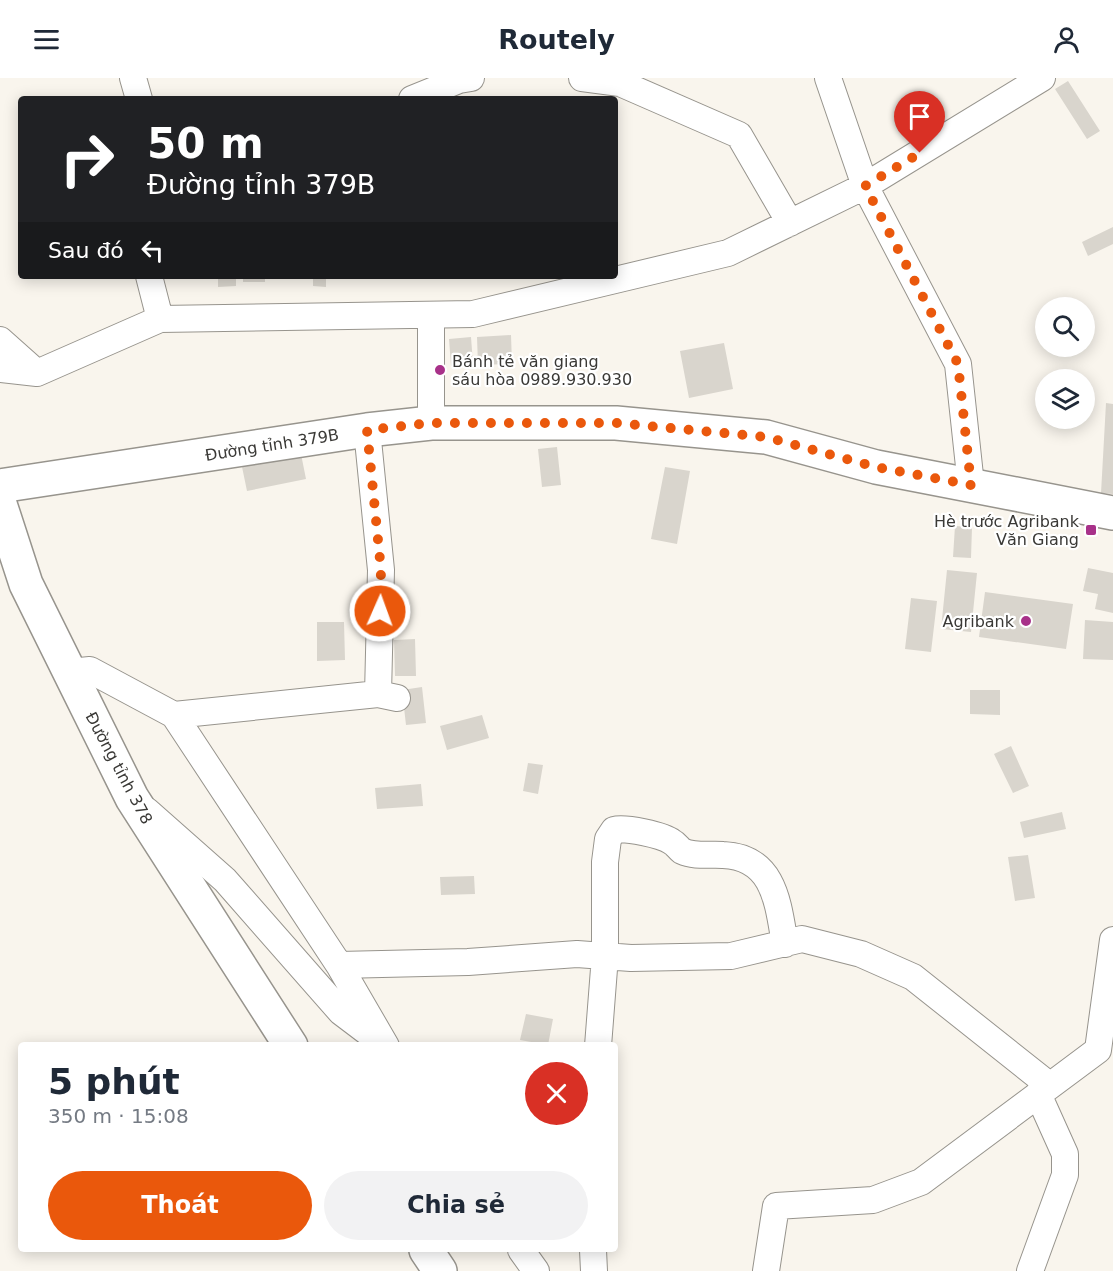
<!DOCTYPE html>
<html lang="vi">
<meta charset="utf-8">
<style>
body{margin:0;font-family:"DejaVu Sans",sans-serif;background:#f2f2f3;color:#1f2937;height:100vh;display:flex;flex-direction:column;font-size:22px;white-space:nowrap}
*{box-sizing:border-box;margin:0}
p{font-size:20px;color:#747a83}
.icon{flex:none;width:33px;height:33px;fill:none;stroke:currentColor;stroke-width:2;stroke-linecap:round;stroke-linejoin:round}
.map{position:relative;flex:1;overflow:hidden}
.drawer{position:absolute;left:18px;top:964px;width:600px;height:210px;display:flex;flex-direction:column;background:#fff;border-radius:6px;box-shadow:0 3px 15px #0003}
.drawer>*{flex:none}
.guide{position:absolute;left:18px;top:18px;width:600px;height:183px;border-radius:6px;box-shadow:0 3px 15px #0003;background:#202124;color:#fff;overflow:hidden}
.fabs{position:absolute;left:1035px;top:219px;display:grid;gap:12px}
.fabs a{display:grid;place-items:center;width:60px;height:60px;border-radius:50%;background:#fff;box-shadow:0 3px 15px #0003;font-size:30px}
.pin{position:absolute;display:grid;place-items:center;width:51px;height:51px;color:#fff;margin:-62px -26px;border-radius:50% 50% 50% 0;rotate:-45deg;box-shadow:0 0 6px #0007}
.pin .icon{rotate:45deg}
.me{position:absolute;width:66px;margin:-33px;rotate:2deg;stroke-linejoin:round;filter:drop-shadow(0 0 4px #0008)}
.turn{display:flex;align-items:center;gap:21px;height:126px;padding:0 30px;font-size:27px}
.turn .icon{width:78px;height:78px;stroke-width:2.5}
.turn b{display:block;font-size:42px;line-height:51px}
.then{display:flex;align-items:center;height:57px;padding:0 30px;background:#0003;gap:12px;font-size:22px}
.round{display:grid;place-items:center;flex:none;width:63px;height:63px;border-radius:32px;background:#f2f2f3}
.head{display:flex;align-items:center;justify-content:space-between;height:102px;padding:0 30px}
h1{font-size:36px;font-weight:800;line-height:45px}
.cta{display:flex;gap:12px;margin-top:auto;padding:12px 30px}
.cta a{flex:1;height:69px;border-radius:36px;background:#ea580c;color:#fff;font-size:24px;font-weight:800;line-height:69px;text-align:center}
.cta a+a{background:#f2f2f3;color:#1f2937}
header{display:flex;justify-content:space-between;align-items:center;height:78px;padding:0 30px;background:#fff;font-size:27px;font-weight:800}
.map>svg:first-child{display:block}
</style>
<header><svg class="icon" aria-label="menu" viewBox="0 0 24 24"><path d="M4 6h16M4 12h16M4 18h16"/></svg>Routely<svg class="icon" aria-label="person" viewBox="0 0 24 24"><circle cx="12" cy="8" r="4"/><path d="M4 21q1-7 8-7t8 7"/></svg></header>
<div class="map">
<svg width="1113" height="1193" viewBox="0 0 1113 1193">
<rect width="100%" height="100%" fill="#f9f5ed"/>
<path fill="#d9d5cd" d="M1068,3L1100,53L1087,61L1055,11Z
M1113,149V166L1088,178L1082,164Z
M218,198H236V208L218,209Z
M243,198H265V204H243Z
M313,198H326V209L313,208Z
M511,257L512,286L478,287L477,259Z
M471,259L473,286L451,288L449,261Z
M724,265L733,311L689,320L680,273Z
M1106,325L1113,326V416L1101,415Z
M557,369L561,407L542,409L538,371Z
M300,371L306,401L247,413L241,384Z
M665,389L690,393L677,466L651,461Z
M955,448L972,449L971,480L953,479Z
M1088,490L1113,495V535L1095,531L1098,516L1083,513Z
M947,492L977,495L971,554L941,551Z
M985,514L1073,526L1066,571L979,559Z
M911,520L937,523L931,574L905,571Z
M1085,542L1113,544V582L1083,581Z
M317,544H344L345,582L317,583Z
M415,561L416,598H395L394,562Z
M422,609L426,645L406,647L402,612Z
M970,612H1000V637L970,636Z
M482,637L489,660L447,672L440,648Z
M1011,668L1029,708L1013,715L994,676Z
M528,685L543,687L538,716L523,713Z
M421,706L423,728L377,731L375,710Z
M1062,734L1066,751L1024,760L1020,744Z
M1028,777L1035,820L1015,823L1008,779Z
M474,798L475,816L441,817L440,799Z
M526,936L553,941L548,967L520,962Z"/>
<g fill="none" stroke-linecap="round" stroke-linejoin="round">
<defs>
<path id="minor" d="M133,0L139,21
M582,0L620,5L739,57L790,145
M828,0L865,108L958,286L971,407
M412,21L459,2L471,0
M149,198L160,241
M0,262L37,295
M0,291L37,295L160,241L473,236L728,175L865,108L1042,0
M431,345V237
M367,352L381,492L378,616
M70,594L90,592L174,637L339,887L386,968
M174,637L378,616L397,620
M147,733L225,802L341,934L378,962
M339,887L468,884L577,876L631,880L731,878L802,861L861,876L913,899L1049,1007
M598,968L605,878V784L608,761L614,752C625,749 663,757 672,764C676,766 678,770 682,773C695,779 710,776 723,777C775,779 778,826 785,866
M521,1172L536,1193
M593,1172L594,1193
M766,1193L776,1128L873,1122L921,1104L1098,972L1113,862
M1030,1193L1065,1097V1076L1038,1016"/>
<path id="primary" d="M0,408L367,352L431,345H616L766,359L876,389L1113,435
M0,426L26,506L132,720L291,968
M426,1172L440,1193"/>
</defs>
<use href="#minor" stroke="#97948d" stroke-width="28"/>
<use href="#primary" stroke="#97948d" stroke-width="36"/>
<use href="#minor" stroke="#fff" stroke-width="26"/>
<use href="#primary" stroke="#fff" stroke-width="33"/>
</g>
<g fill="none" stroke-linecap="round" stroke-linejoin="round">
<path stroke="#ea580c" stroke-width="10" stroke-dasharray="0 18" d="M380,533L381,492L367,352L431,345H616L766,359L876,389L971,407L958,286L865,108L920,75"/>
</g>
<g fill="#a83189" stroke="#fff" stroke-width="2">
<circle cx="440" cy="292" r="6"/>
<rect x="1085" y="446" width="12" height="12" rx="3"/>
<circle cx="1026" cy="543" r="6"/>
</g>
<g text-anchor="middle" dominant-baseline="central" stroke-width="4.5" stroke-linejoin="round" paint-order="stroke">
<g font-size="16" fill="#3a3936" stroke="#fff" text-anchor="end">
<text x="452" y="283" text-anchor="start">Bánh tẻ văn giang<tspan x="452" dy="18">sáu hòa 0989.930.930</tspan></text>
<text x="1079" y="443">Hè trước Agribank<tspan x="1079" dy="18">Văn Giang</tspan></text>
<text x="1014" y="543">Agribank</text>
</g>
<g font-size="16" fill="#3a3936" stroke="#fff">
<text transform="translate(272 367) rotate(-9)">Đường tỉnh 379B</text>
<text transform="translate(119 690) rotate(62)">Đường tỉnh 378</text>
</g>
</g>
</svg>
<div class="fabs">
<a><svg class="icon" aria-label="search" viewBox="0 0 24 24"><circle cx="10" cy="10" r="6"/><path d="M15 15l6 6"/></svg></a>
<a><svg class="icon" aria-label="layers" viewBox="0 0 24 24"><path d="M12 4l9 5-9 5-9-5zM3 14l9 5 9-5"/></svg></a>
</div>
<div class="pin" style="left:920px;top:75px;background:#d93025"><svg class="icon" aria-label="arrive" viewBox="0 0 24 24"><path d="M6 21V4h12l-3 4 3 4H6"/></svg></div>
<svg class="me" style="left:380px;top:533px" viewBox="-20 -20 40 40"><circle r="17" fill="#ea580c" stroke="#fff" stroke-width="3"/><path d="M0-11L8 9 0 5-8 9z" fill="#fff"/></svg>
<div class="guide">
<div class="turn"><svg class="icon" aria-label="right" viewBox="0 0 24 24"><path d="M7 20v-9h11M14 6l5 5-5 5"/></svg><div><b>50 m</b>Đường tỉnh 379B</div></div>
<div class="then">Sau đó<svg class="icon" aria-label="left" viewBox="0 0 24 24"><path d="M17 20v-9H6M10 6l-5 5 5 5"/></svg></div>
</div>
<section class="drawer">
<div class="head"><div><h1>5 phút</h1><p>350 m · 15:08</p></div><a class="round" style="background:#d93025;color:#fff"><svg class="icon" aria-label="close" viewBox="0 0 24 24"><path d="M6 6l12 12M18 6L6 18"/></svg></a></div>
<div class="cta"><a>Thoát</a><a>Chia sẻ</a></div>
</section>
</div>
